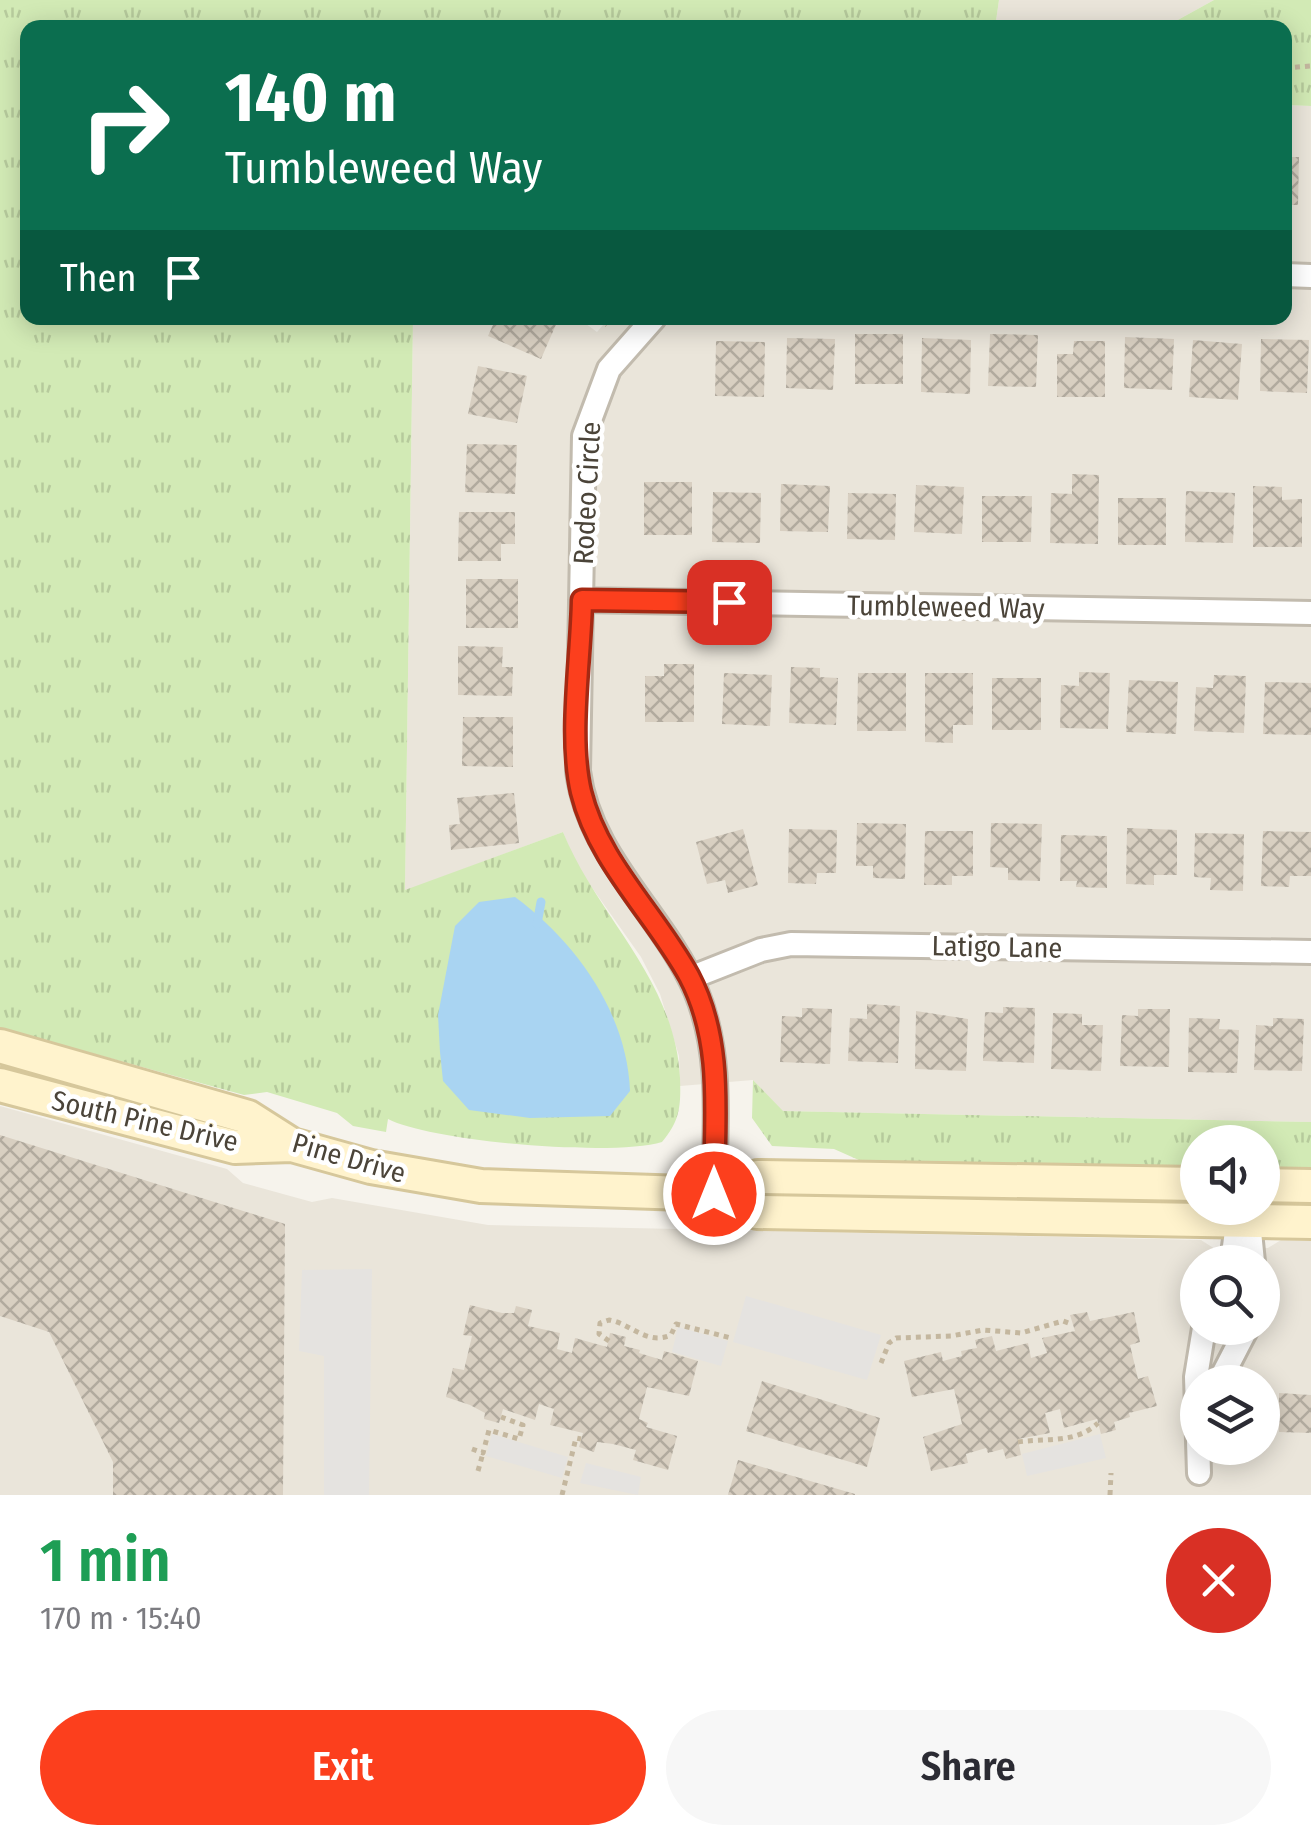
<!DOCTYPE html>
<meta charset="utf-8">
<style>
body{margin:0;font-family:"Fira Sans Condensed",sans-serif;background:#f7f7f7;color:#2b2b33;height:100vh;display:flex;flex-direction:column;font-size:38px;white-space:nowrap}
*{box-sizing:border-box;margin:0}
p{font-size:32px;color:#7c7c81}
.icon{flex:none;width:55px;height:55px;fill:none;stroke:currentColor;stroke-width:2;stroke-linecap:round;stroke-linejoin:round}
.map{position:relative;height:1495px;overflow:hidden}
.details{display:flex;flex-direction:column;background:#fff;flex:1}
.details>*{flex:none}
.top-card{position:absolute;left:20px;top:20px;width:1272px;height:305px;border-radius:20px;box-shadow:0 5px 25px #0003;background:#0b6e4f;color:#fff;overflow:hidden}
.fabs{position:absolute;left:1180px;top:1125px;display:grid;gap:20px}
.fabs a{display:grid;place-items:center;width:100px;height:100px;border-radius:50%;background:#fff;box-shadow:0 5px 25px #0003;font-size:50px}
.pin{position:absolute;display:grid;place-items:center;width:85px;height:85px;color:#fff;margin:-42px;border-radius:20px;box-shadow:0 5px 15px #0006}
.me{position:absolute;width:110px;margin:-55px;rotate:0deg;stroke-linejoin:round;filter:drop-shadow(0 0 8px #0008)}
.turn{display:flex;align-items:center;gap:35px;height:210px;padding:0 40px;font-size:45px}
.turn .icon{width:130px;height:130px;stroke-width:2.5}
.turn b{display:block;font-size:70px;line-height:85px}
.then{display:flex;align-items:center;height:95px;padding:0 40px;background:#0003;gap:20px;font-size:38px}
.round{display:grid;place-items:center;flex:none;width:105px;height:105px;border-radius:52px;background:#f7f7f7}
.headline{display:flex;align-items:center;justify-content:space-between;height:170px;padding:0 40px}
h1{font-size:60px;font-weight:600;line-height:75px;color:#1e9e55}
.action{display:flex;gap:20px;margin-top:auto;padding:20px 40px}
.action a{flex:1;height:115px;border-radius:60px;background:#fc3f1d;color:#fff;font-size:40px;font-weight:600;line-height:115px;text-align:center}
.action a+a{background:#f7f7f7;color:#2b2b33}
.map>svg:first-child{display:block}
</style>
<div class="map">
<svg width="1311" height="1495" viewBox="0 0 1311 1495">
<defs>
<pattern id="grass-tufts" width="24" height="20" patternUnits="userSpaceOnUse" patternTransform="scale(2.5)"><rect width="24" height="20" fill="#d2eab5"/><path d="M3 7l-1-3M5 7V3M7 7l1-3M15 17l-1-3M17 17v-4M19 17l1-3" fill="none" stroke="#b6ca9c"/></pattern>
<pattern id="building-cross-hatch" width="8" height="8" patternUnits="userSpaceOnUse" patternTransform="scale(2.5)"><rect width="8" height="8" fill="#d8cfc1"/><path d="M0 0l8 8M0 8l8-8" fill="none" stroke="#b1aa9e"/></pattern>
</defs>
<rect width="100%" height="100%" fill="#f6f3ec"/>
<path fill="#eae5da" fill-rule="evenodd" d="M999,0H1214L1165,27L995,28Z
M1285,105L1311,106V1122L782,1111L753,1080L680,1086L679,1056L660,994L641,957L576,865L563,832L405,891L413,318H578L597,332L609,318H1285Z
M0,1106L227,1169L243,1183L312,1202L332,1198L488,1225L1201,1240L1215,1249L1268,1248L1281,1240L1311,1241V1495H0ZM1198,1262H1262V1328H1198ZM1198,1382H1262V1448H1198Z"/>
<path fill="url(#grass-tufts)" d="M0,0H999L995,28H28V318H413L405,890L563,832C598,918 675,979 680,1078C681,1106 680,1121 662,1142C613,1157 433,1142 388,1119L386,1132L353,1126L337,1113L267,1092L244,1095L0,1028Z
M1214,0H1311V106L1285,105V28L1165,27Z
M753,1080L783,1111L1311,1122V1169L1263,1168L1262,1142H1198L1197,1167L861,1161L834,1149L772,1146L752,1118Z
M777,1190L1183,1198L1185,1204L777,1201Z"/>
<path fill="#e5e3e0" d="M372,1269L369,1495H324V1356L299,1351L302,1270Z
M746,1296L881,1335L867,1380L733,1342Z
M678,1327L728,1341L721,1366L672,1352Z
M492,1434L568,1457L562,1478L486,1456Z
M1100,1434L1106,1458L1027,1476L1022,1454Z
M586,1463L641,1477L638,1495L580,1483Z"/>
<path fill="#a9d4f2" d="M515,897C576,942 627,1013 630,1091L610,1116L530,1118L469,1110L443,1081L440,1052L438,1015L455,926L479,902Z"/>
<g fill="none" stroke-linecap="round" stroke-linejoin="round">
<path stroke="#a9d4f2" stroke-width="9" d="M537,924L541,902"/>
</g>
<path fill="url(#building-cross-hatch)" d="M1285,157H1299L1298,205H1285Z
M496,318H552L558,320L541,359L488,336Z
M855,334H903V384H855Z
M990,334L1038,335L1036,387L988,386Z
M1125,337L1174,339L1172,390L1124,388Z
M787,338L835,339L833,390L786,388Z
M922,338L971,340L970,394L921,392Z
M1261,339L1309,340L1307,393L1260,391Z
M1193,340L1242,344L1238,400L1189,397Z
M716,341L765,342L764,397L715,396Z
M1074,341H1105V397H1057V354H1073Z
M478,366L527,376L517,423L468,414Z
M467,444L517,445L515,494L465,492Z
M1072,474L1099,475L1098,544L1050,543L1051,493L1072,494Z
M644,482H692V535H644Z
M781,484L830,486L828,532L780,531Z
M916,485L964,487L962,534L914,532Z
M1253,486L1282,487V500L1302,499V547H1253Z
M1186,491L1235,493L1233,543L1185,542Z
M713,492L761,493L760,543L712,542Z
M848,493L896,494L895,540L847,539Z
M982,496H1032L1031,542H982Z
M1118,498H1166V545H1118Z
M459,512H515V544H501V561H458Z
M466,579H518V628H466Z
M458,646L503,647L502,667H513L512,696L458,695Z
M664,664H694V722H645V676H664Z
M791,667L820,668V677L838,678L836,725L789,723Z
M1079,672L1110,673L1108,729L1060,728L1061,685L1079,686Z
M724,673L772,675L770,726L722,724Z
M858,673H906V731H857Z
M925,673H973V725H953V743L925,742Z
M1214,675L1246,676L1244,733L1194,731L1196,687L1213,688Z
M992,678H1041V730H992Z
M1129,680L1178,682L1176,734L1126,732Z
M1265,682L1311,683V735L1263,734Z
M463,717H513V767L462,766Z
M514,793L519,843L451,850L449,825L460,824L457,798Z
M857,823L906,824L905,879L873,878V866H856Z
M991,823L1042,824L1040,881L1008,880V868L990,867Z
M1127,828L1177,830V875H1154V885L1126,884Z
M743,829L758,885L728,893L725,880L707,884L696,842Z
M789,829L837,830L836,873H817L816,884L788,883Z
M925,831H973V876H952V885H924Z
M1263,831L1311,832V876H1290L1289,887L1261,886Z
M1195,833L1244,834L1243,891L1210,890L1211,878L1194,877Z
M1061,835L1107,836V888L1076,887L1077,881H1060Z
M867,1004L900,1006L898,1063L848,1061L850,1018L867,1019Z
M1003,1007L1035,1008L1034,1063L983,1061L985,1012L1003,1013Z
M802,1008L832,1009L830,1064L780,1062L782,1016L802,1017Z
M1138,1009H1170L1169,1067L1120,1066L1122,1015L1138,1016Z
M916,1011L968,1019L966,1071L915,1069Z
M1053,1013L1082,1014V1025H1103L1101,1071L1051,1069Z
M1189,1018L1220,1019L1219,1029L1239,1030L1237,1073L1188,1072Z
M1273,1018L1304,1019L1302,1071L1254,1070L1256,1025L1273,1026Z
M0,1135L285,1224L283,1495H113V1462L49,1332L0,1316Z
M470,1305L502,1313H514L516,1306L532,1310L528,1326L560,1333L557,1349L572,1353L575,1338L607,1347L610,1333L626,1337L624,1346L640,1350L639,1353L662,1360L664,1351L698,1361L689,1396L647,1387L639,1419L648,1423L646,1427L677,1436L668,1470L633,1460L636,1450L613,1444L597,1442L594,1452L579,1447L583,1433L550,1425L554,1409L539,1404L535,1420L503,1409L499,1423L484,1419L485,1413L470,1405L446,1397L453,1368L464,1370L472,1336L463,1335Z
M1087,1312L1090,1321L1134,1312L1140,1342L1130,1345L1138,1379L1148,1376L1157,1406L1129,1413L1130,1417L1114,1422L1116,1430L1101,1434L1097,1419L1064,1428L1060,1409L1045,1413L1050,1433L1018,1439L1021,1455L1006,1459L1003,1449L988,1453L986,1448L966,1454L968,1463L931,1471L923,1437L962,1424L954,1389L912,1397L904,1361L941,1352L943,1361L962,1356L961,1351L977,1348L975,1340L992,1336L996,1351L1028,1343L1031,1358L1047,1353L1042,1338L1075,1331L1070,1315Z
M762,1381L880,1418L867,1467L746,1431Z
M1279,1393L1311,1395V1433L1279,1432Z
M738,1460L855,1494V1495H728Z"/>
<g fill="none" stroke-linecap="round" stroke-linejoin="round">
<defs>
<path id="minor" d="M1285,275L1311,276
M654,318L609,369L584,436L578,771C589,858 663,914 696,991C723,1056 715,1126 714,1194
M581,600L1311,613
M690,978L761,950L791,944L1311,952
M1248,1211L1253,1262
M1232,1262L1239,1208
M1219,1382L1247,1328
M1199,1473L1196,1377L1204,1328"/>
<path id="secondary" d="M0,1046L248,1117L292,1145L371,1167L481,1186L714,1194L757,1212L1311,1222
M0,1085L235,1147L292,1145
M1262,1185L1311,1186
M714,1194L758,1177L1198,1184"/>
</defs>
<use href="#minor" stroke="#c2bbae" stroke-width="28"/>
<use href="#secondary" stroke="#d6c79b" stroke-width="38"/>
<path stroke="#c4b79f" stroke-width="5" stroke-dasharray="5 5" stroke-linecap="butt" d="M1285,68L1311,66
M599,318L607,325
M609,1341L599,1334L600,1323L609,1320C630,1323 647,1346 671,1335L676,1324L731,1338
M881,1363L889,1343L896,1338L951,1336L983,1330L1021,1333L1063,1321L1071,1324
M1018,1442C1045,1438 1076,1444 1098,1423
M472,1449L483,1453L489,1430L519,1439L523,1425L501,1417
M478,1471L483,1453
M562,1495L576,1438L581,1439
M1110,1495L1111,1473"/>
<use href="#minor" stroke="#fff" stroke-width="22"/>
<use href="#secondary" stroke="#fff3cd" stroke-width="32"/>
</g>
<g fill="none" stroke-linecap="round" stroke-linejoin="round">
<defs>
<path id="route" d="M714,1194C714,1121 725,1044 689,976C655,914 598,862 581,792C568,736 581,658 582,600L729,602"/>
</defs>
<use href="#route" stroke="#a42913" stroke-width="25"/>
<use href="#route" stroke="#fc3f1d" stroke-width="18"/>
</g>
<g text-anchor="middle" dominant-baseline="central" stroke-width="9" stroke-linejoin="round" paint-order="stroke">
<g font-size="28" fill="#4b4439" stroke="#fff">
<text transform="translate(587 493) rotate(-87)">Rodeo Circle</text>
<text transform="translate(946 607) rotate(1)">Tumbleweed Way</text>
<text transform="translate(997 947) rotate(1)">Latigo Lane</text>
<text transform="translate(145 1121) rotate(13)">South Pine Drive</text>
<text transform="translate(349 1158) rotate(16)">Pine Drive</text>
</g>
</g>
</svg>
<div class="fabs">
<a><svg class="icon" aria-label="sound" viewBox="0 0 24 24"><path d="M4 9h4l5-4v14l-5-4H4zM17 9q2 3 0 6"/></svg></a>
<a><svg class="icon" aria-label="search" viewBox="0 0 24 24"><circle cx="10" cy="10" r="6"/><path d="M15 15l6 6"/></svg></a>
<a><svg class="icon" aria-label="layers" viewBox="0 0 24 24"><path d="M12 4l9 5-9 5-9-5zM3 14l9 5 9-5"/></svg></a>
</div>
<div class="pin" style="left:729px;top:602px;background:#d93025"><svg class="icon" aria-label="arrive" viewBox="0 0 24 24"><path d="M6 21V4h12l-3 4 3 4H6"/></svg></div>
<svg class="me" style="left:714px;top:1194px" viewBox="-20 -20 40 40"><circle r="17" fill="#fc3f1d" stroke="#fff" stroke-width="3"/><path d="M0-11L8 9 0 5-8 9z" fill="#fff"/></svg>
<div class="top-card">
<div class="turn"><svg class="icon" aria-label="right" viewBox="0 0 24 24"><path d="M7 20v-9h11M14 6l5 5-5 5"/></svg><div><b>140 m</b>Tumbleweed Way</div></div>
<div class="then">Then<svg class="icon" aria-label="arrive" viewBox="0 0 24 24"><path d="M6 21V4h12l-3 4 3 4H6"/></svg></div>
</div>
</div>
<section class="details">
<div class="headline"><div><h1>1 min</h1><p>170 m · 15:40</p></div><a class="round" style="background:#d93025;color:#fff"><svg class="icon" aria-label="close" viewBox="0 0 24 24"><path d="M6 6l12 12M18 6L6 18"/></svg></a></div>
<div class="action"><a>Exit</a><a>Share</a></div>
</section>
